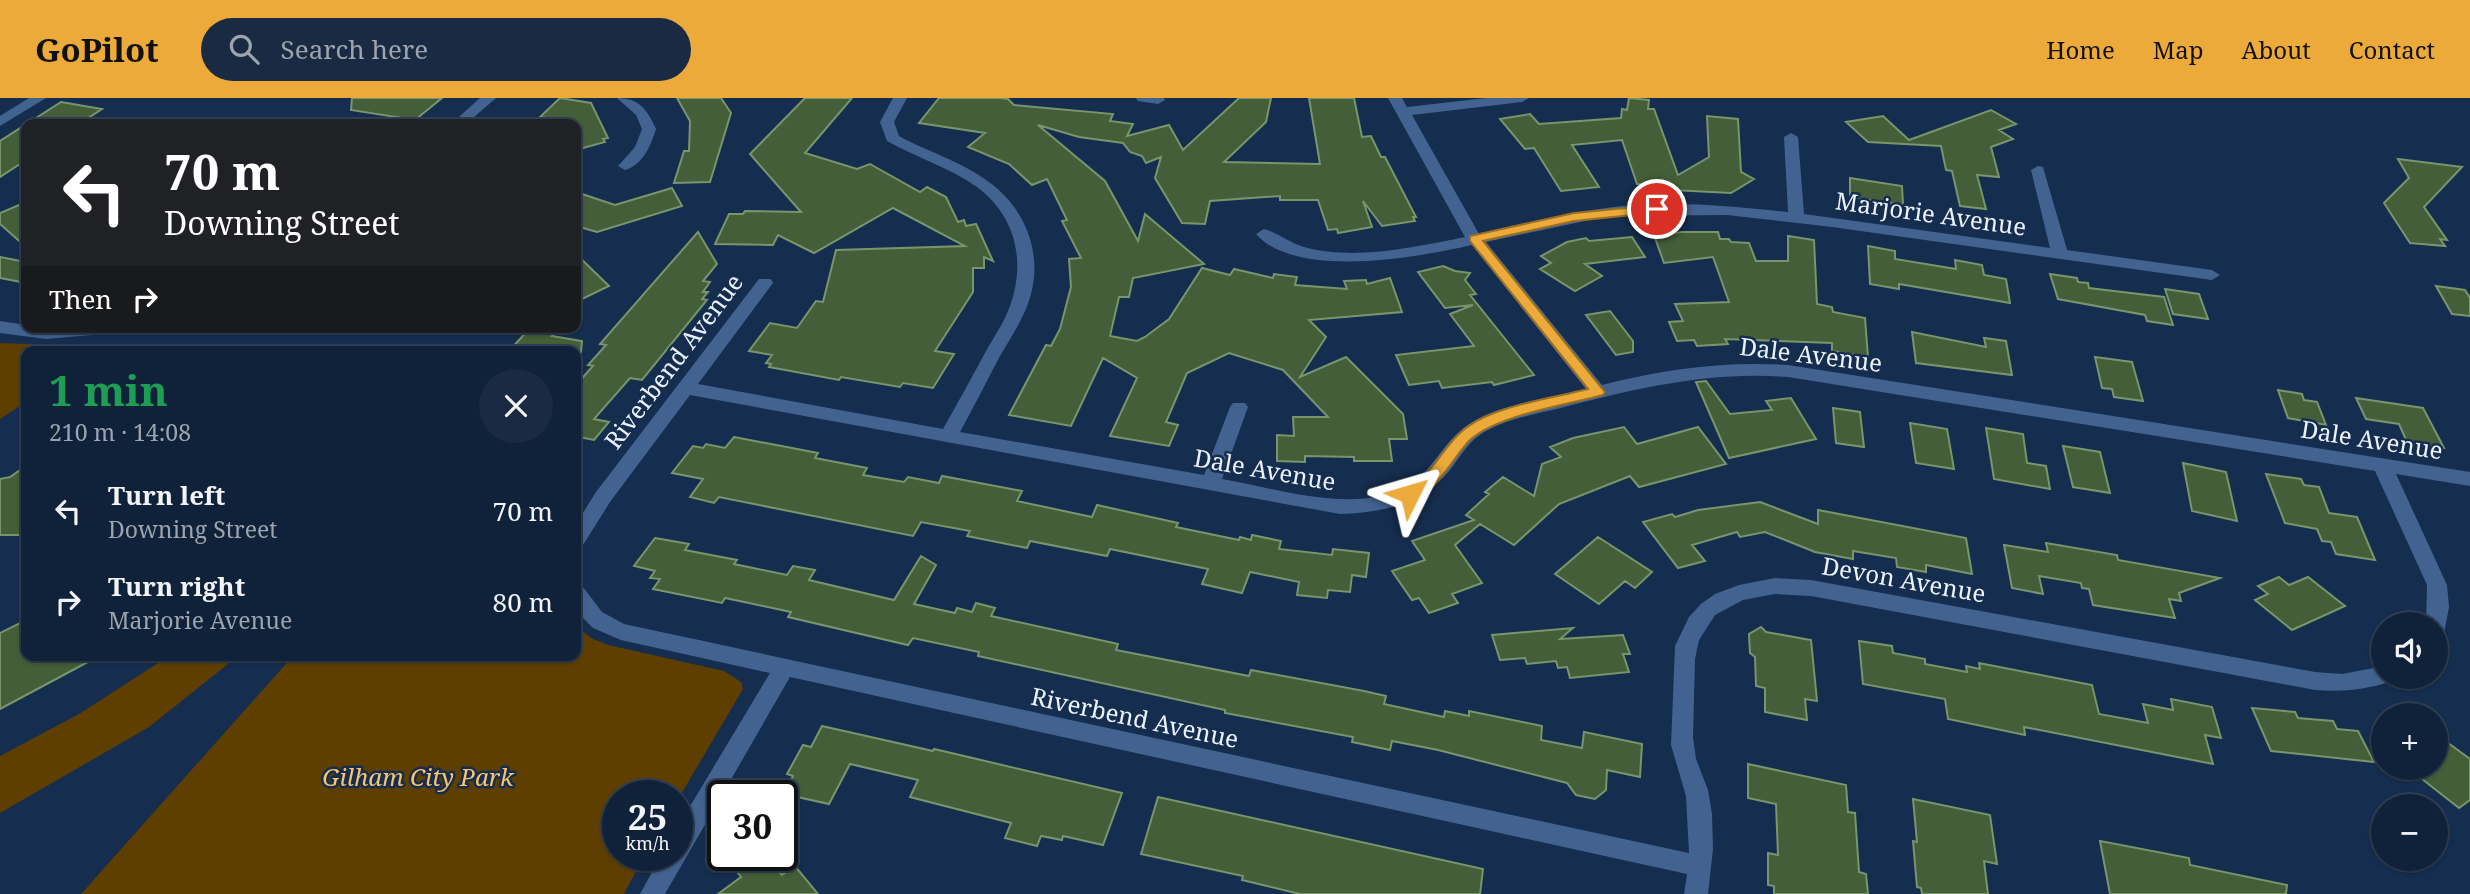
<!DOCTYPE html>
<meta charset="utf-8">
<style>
body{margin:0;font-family:"Noto Serif",serif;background:#192a42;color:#f1f3f6;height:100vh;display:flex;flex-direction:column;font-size:26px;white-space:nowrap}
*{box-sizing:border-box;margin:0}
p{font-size:23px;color:#9ca4af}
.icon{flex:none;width:38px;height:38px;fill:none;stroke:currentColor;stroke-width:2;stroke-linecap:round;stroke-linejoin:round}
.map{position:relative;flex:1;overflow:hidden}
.panel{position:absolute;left:21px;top:248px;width:560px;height:315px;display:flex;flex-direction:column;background:#10223a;border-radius:14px;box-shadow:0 2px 5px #0004,0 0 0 2px #303f54}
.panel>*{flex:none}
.top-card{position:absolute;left:21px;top:21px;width:560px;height:214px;border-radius:14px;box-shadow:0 2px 5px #0004,0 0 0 2px #303f54;background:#202124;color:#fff;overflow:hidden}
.tools{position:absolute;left:2371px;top:514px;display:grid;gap:14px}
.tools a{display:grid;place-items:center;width:77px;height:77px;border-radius:50%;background:#10223a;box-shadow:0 2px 5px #0004,0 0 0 2px #303f54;font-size:35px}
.speed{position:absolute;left:602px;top:682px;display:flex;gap:14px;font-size:35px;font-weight:700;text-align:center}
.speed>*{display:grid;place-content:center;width:91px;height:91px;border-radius:50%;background:#10223a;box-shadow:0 2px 5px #0004,0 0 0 2px #303f54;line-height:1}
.speed small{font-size:18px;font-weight:400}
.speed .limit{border:4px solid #111;border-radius:10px;background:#fff;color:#111}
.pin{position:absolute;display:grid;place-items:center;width:60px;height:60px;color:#fff;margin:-30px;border:4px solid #fff;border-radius:50%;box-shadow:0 2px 7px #0007}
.me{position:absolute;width:77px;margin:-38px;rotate:50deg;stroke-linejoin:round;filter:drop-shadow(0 0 5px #0008)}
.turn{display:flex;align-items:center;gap:24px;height:147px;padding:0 28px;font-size:32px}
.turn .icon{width:91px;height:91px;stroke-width:2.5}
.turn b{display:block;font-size:49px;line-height:60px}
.then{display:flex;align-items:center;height:66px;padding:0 28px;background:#0003;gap:14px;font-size:26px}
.round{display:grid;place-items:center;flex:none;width:74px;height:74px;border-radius:37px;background:#192a42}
.head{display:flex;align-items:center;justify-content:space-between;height:119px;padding:0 28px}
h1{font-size:42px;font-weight:700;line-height:52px;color:#1e9e55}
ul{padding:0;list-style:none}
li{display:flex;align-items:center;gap:21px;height:91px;padding:0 28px}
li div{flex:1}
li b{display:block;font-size:26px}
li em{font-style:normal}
header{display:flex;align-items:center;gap:42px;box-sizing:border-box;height:98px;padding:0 35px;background:#ebaa39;color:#111}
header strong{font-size:33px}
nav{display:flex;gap:38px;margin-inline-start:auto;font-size:24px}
.search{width:490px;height:63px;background:#192a42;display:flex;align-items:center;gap:18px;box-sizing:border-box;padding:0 24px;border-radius:38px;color:#9ca4af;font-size:26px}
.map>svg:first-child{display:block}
</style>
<header>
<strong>GoPilot</strong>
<div class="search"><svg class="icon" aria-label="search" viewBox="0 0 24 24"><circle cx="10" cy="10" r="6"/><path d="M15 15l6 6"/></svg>Search here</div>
<nav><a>Home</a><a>Map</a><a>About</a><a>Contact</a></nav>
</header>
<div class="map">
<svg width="2470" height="796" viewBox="0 0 2470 796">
<rect width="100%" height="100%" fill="#152d4e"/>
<path fill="#5f3f00" d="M0,245L77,248L81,252H87L85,254H26V304L0,321Z
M576,528L591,540L608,547L724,573L741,584L743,591L677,703V698H618V758H644L624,796H81L293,558H576Z
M169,558H238L149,629L0,715V658L79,616Z"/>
<path fill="#435e38" stroke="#78956c" stroke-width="2" d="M352,0H442L415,22L351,12Z
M560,0L591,5L608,40L603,41L605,44L576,52V24L540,19Z
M677,0H721L731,15L710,84L674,85L684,53H689L690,23Z
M805,0H852L805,55L857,71L870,66L920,94L927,89L946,99L958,124L964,122L966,128L976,126L993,163L984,159V170H973V194L935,253L954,256L933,290L903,285L900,289L841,279L839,282L769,269L771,266L766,265L772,257L749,253L770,225L797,230L816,203L823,204L836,152L965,148L893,110L814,155L778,137L773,147L715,146L729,116H743L745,113L801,114L750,56Z
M939,0H999L1008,1L1014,7L1113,16L1110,23L1133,26L1127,38L1169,27L1183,52L1239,0H1271L1266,24L1224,64L1320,66L1309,0H1354L1362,39L1371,38L1381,59H1385L1416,119H1413L1415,123L1382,128L1363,103L1372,129L1338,135L1337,131L1328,132L1318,102H1280V98L1210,103L1205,126L1182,125L1155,80L1161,59L1146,65L1142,58L1130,54L1123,45L1079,39L1038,27L1105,83L1138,143L1145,116L1204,166L1133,180L1129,199H1119L1110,238L1137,243L1145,239L1169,221L1202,170L1230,177L1234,171L1273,180L1274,176L1297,179L1295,187L1347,191L1344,183L1366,182L1367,186L1390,180L1402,214L1309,222L1326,239L1300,279L1346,259L1403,316L1407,341H1389L1392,363H1354V359L1305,358V364L1277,363V337L1294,338L1293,319H1328L1283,272L1229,255L1187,275L1166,324L1178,327L1169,348L1110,338L1137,280L1103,260L1071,328L1009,317L1046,247L1051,248L1060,231L1071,189L1069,161L1081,160L1062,123L1067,122L1047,81L1032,87L1009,66L968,49L985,35L919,25Z
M1629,0L1649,2L1648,11H1654L1678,77L1709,59L1707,18L1738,21L1741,74L1754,81L1731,95L1652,91L1659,87L1637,86L1622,42L1572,47L1599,89L1561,93L1534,50L1525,51L1500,21L1530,16L1539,26L1621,20L1622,11L1627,12Z
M61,4L102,11L79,26H26V62L0,79V43Z
M1991,12L2016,26L1999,32L2013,41L1991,49L1999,79L1977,77L1986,111L1960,108L1952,73L1946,72L1941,48L1868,44L1846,24L1883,18L1909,42Z
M2398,61L2462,69L2424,109L2447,142L2440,141L2445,148L2410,145L2384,105L2409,80Z
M1850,80L1902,88L1903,107L1850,99Z
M672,90L682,108L597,134L576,128V94L615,107Z
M26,104V149L0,126V115Z
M698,134L717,166L703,183L710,184L703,194H708L702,201L707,202L642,282L630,280L594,321L609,324L594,342L579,339L576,343V287L593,268L588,267L606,247L600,246Z
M1682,134H1718L1720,141H1729L1731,144L1749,145L1756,163H1788V138L1814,142L1817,206L1832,209L1833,214L1865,220L1868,259L1832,253V245L1725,241L1728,246L1697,248L1694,242L1677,243L1669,224L1683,223L1675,206L1729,204L1713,159L1664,165L1654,137Z
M1632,139L1645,159L1585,166L1602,178L1575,193L1540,171L1551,165L1541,158L1567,144L1586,140L1589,143Z
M1868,148L1895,153V161L1956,171L1955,162L1982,167L1984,177L2006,181L2010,205L1899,186V191L1870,186Z
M576,156L609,188L576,204Z
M0,159L26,164V185L0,180Z
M1443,168L1455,173L1470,175L1465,182L1476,196L1470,197L1534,277L1494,287L1492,284L1442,290L1439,283L1409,287L1396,257L1474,248L1450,216L1473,207L1445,210L1418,174Z
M2050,176L2077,180L2078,184L2088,185L2089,190L2164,199L2173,227L2147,223L2145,217L2058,201Z
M2436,188L2465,192L2470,200V218L2452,216Z
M2165,191L2199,196L2208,221L2173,216Z
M1610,213L1633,243V254L1616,257L1586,217Z
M531,229H560L552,238L582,243L581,254H508Z
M1912,234L1986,249L1984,240L2006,243L2012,277L1916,265Z
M2095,259L2132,264L2143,303L2114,299L2112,291L2102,290Z
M1706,283L1730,316L1772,312L1766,303L1791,300L1816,341L1729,360L1696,284Z
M2278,292L2302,296L2304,302L2317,304L2326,327L2288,320Z
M2356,300L2423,310L2444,350L2407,344L2399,326L2366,321Z
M1833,310L1860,314L1864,349L1836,345Z
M1910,325L1947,331L1954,371L1916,365Z
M1624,329L1637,346L1698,329L1726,366L1639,389L1630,378L1559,406L1514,447L1480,426L1455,447L1482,485L1452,496L1458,505L1429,515L1419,500L1412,502L1392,473L1425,462L1412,443L1474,422L1466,417L1489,396L1485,394L1503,379L1534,398L1542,366L1561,359L1550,349L1573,340Z
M1986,330L2023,336L2027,365L2046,368L2050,391L1994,381Z
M734,339L818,355L815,360L867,370L863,377L904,384L908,379L939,385L942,378L1022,393L1017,403L1092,419L1097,407L1178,425L1176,429L1239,442L1240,439L1251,442L1252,437L1281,443L1279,451L1332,457L1333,451L1369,455L1366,479L1352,477L1350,494L1328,492L1327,500L1297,497L1299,484L1250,474L1242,495L1202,486L1208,471L1110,451L1107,458L1030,443L1027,450L967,438L970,433L921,424L913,438L719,399L714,405L690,399L703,381L672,375L693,348L703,350L706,346L725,350Z
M2063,348L2100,354L2110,395L2073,389Z
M2183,365L2226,374L2237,423L2192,413Z
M26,368V437H0V381L10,379Z
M2266,376L2301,381L2304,387L2319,389L2329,415L2357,419L2375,462L2336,456L2331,444L2322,443L2317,431L2285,425Z
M1760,404L1818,426V412L1966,440L1972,476L1926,467V474L1897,469L1896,460L1853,453V461L1815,454L1765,434L1740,439L1737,434L1692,447L1705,463L1678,470L1643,424L1672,416L1675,419L1698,412Z
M1598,439L1652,474L1635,490L1625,483L1599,506L1555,476Z
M655,440L689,446L685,452L737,462L734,466L787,477L793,468L815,472L809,482L894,502L921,458L936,467L914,506L955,515L957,510L972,514L976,505L995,510L991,518L1118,546L1116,552L1249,578L1251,572L1364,593L1386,598L1384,606L1444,619L1445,613L1469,618V613L1542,628L1541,642L1582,650L1584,634L1642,646L1640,679L1607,672L1606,692L1595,701L1576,697L1567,685L1438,652L1392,643L1390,652L1352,644L1353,639L1225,615V612L978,558L979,554L913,540L908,547L788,519L791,514L725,500L722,505L653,491L660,481L650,480L655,473L634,468Z
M2046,445L2117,457L2118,462L2220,480L2179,495L2181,503L2169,501L2175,520L2093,507L2089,491L2082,490L2081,485L2039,478L2043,496L2012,490L2004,447L2048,454Z
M2279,479L2289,487L2308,479L2345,508L2292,532L2255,502L2268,496L2258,488Z
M26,522V558H99L0,611V535Z
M1761,529L1766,534L1811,542L1817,603L1805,601L1807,622L1765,614V590L1756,588L1755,559L1750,555L1749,536Z
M1573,530L1560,541L1623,537L1630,556H1623L1629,574L1570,580L1567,569L1558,570L1556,563L1527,566L1525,560L1500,562L1492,537Z
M1859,543L1892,548L1893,555L1925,561V566L1967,574L1966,568L1980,571L1979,565L2092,587L2099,616L2148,625L2143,606L2173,612L2171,601L2212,609L2221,640L2205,637L2213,666L2024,629L2025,637L1948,621L1945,601L1863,586Z
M2252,610L2295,614L2298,620L2333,623L2337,631L2358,633L2374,664L2271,653Z
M822,628L933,653L934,651L1122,695L1103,747L1063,738L1062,742L1041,738L1037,748L1005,740L1011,725L910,699L918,682L850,666L829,706L784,696L793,678L787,676L803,647L811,649Z
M2436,636L2470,661V702L2459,710L2408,670H2436Z
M1748,666L1846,687L1848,714L1855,715L1859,774L1866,776L1868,796H1774V788L1768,787V755L1778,757L1776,706L1748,700Z
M1158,699L1483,771L1480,796H1300L1242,782L1243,778L1141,756Z
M1913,701L1990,717L1997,766L1984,763L1988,796H1922L1921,790L1917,789L1913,743L1917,744Z
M2100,743L2189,760L2190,767L2287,787L2286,796H2110Z
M751,758H765L782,777L795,768L818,796H718L741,779L734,770Z"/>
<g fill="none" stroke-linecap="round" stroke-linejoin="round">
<path fill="#426390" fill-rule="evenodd" d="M29,0H46L0,28V18Z
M480,0H496L466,26H451Z
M617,0C639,0 647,11 656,31C651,47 643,67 625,72L618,68L635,49L642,31L636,17Z
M893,0H907L894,24L899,38C928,54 961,63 989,84C1029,113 1046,164 1026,211C1019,227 1009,243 1000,258C987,283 974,308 960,334L1204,377L1230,309L1233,305H1245L1248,309L1222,381C1274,390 1333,410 1385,397C1431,386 1436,348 1469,326C1502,305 1548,301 1586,291L1472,147C1419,159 1297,182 1256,136L1264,131C1278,135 1290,145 1304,149C1354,163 1415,149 1465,139L1388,0H1402L1407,9L1486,0H1529L1522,4L1412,17L1479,136C1526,125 1574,113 1622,108C1677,103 1733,108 1788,114L1784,39L1791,35L1798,39L1804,116L2050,150L2031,72L2038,68L2043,69L2067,152L2212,172L2220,177L2212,182L1832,129L1727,117L1622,118L1585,123L1486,144L1602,287C1664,271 1724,263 1788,267L2470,374V388L2396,376L2447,487L2449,509L2443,541L2436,543V527H2426L2427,487L2375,373L1788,279C1707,273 1634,291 1557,311C1532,317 1508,321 1486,333C1469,342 1461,358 1450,372C1422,406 1382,415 1340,416L690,297L610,404L583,447L576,449V426L596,394L759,181H771L773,185L698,286L943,331C957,306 971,281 985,255C993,240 1004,225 1010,208C1026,164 1016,118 977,89C949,69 917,60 887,43L880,24Z
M1136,0H1164L1165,2L1158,6L1138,3Z
M0,223L26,227V229H123L115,235L46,241L0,235Z
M1775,480L1811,482L2315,574L2342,576L2384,568V579H2394L2392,583C2366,592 2341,594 2315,592L1811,498L1775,496L1743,502L1715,517L1699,542L1695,561L1693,639L1696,661L1708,692L1712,716L1713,751L1708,796H1684L1687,776L790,579L665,796H640L661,758H677V730L770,575L621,542L593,530L576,513V487L583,489L602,514L624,526L1689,755L1686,698L1671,647L1675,548L1689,519L1701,506L1715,496L1739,487Z"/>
</g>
<path fill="#ebaa39" stroke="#996e25" stroke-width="2" d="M1657,107L1663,111L1661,114L1574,123L1483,143L1605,294L1603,297C1567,307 1497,317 1470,342C1455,356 1429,408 1405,400L1402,396C1407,388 1416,386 1423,379C1437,366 1446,347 1461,334C1489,308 1550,301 1588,291L1470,143V138L1574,115Z"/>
<g text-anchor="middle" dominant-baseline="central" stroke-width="5" stroke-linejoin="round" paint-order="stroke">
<g font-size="24" fill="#ecf2fb" stroke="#152d4e">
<text transform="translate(1931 115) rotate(8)">Marjorie Avenue</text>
<text transform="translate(1811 256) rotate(7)">Dale Avenue</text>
<text transform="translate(673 263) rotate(-53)">Riverbend Avenue</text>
<text transform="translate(2372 341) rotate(9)">Dale Avenue</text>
<text transform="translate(1265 371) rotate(10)">Dale Avenue</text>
<text transform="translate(1904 481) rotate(10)">Devon Avenue</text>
<text transform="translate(1135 619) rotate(12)">Riverbend Avenue</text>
</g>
<g font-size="24" font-style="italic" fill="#fbc36c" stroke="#152d4e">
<text x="418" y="678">Gilham City Park</text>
</g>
</g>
</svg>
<div class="tools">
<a><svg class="icon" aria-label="sound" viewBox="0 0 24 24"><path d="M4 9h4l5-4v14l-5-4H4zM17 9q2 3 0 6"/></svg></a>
<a>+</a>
<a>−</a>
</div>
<div class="speed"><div>25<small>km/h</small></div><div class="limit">30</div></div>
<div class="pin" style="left:1657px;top:111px;background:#d93025"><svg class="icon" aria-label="arrive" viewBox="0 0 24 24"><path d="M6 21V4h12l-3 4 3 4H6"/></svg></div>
<svg class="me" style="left:1410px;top:396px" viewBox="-20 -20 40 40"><path d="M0-17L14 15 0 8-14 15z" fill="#ebaa39" stroke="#fff" stroke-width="4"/></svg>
<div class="top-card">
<div class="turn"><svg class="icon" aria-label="left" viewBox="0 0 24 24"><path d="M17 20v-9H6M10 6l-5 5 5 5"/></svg><div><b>70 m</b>Downing Street</div></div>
<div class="then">Then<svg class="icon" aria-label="right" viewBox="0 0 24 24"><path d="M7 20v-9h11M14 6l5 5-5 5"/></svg></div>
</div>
<section class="panel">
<div class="head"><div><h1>1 min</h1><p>210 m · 14:08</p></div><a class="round"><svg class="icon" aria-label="close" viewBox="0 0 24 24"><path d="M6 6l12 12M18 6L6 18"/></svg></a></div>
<ul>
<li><svg class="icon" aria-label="left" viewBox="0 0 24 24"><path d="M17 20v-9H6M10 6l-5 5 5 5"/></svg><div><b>Turn left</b><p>Downing Street</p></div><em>70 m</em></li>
<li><svg class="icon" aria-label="right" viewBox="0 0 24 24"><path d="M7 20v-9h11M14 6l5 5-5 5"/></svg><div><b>Turn right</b><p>Marjorie Avenue</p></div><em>80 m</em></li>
</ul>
</section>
</div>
